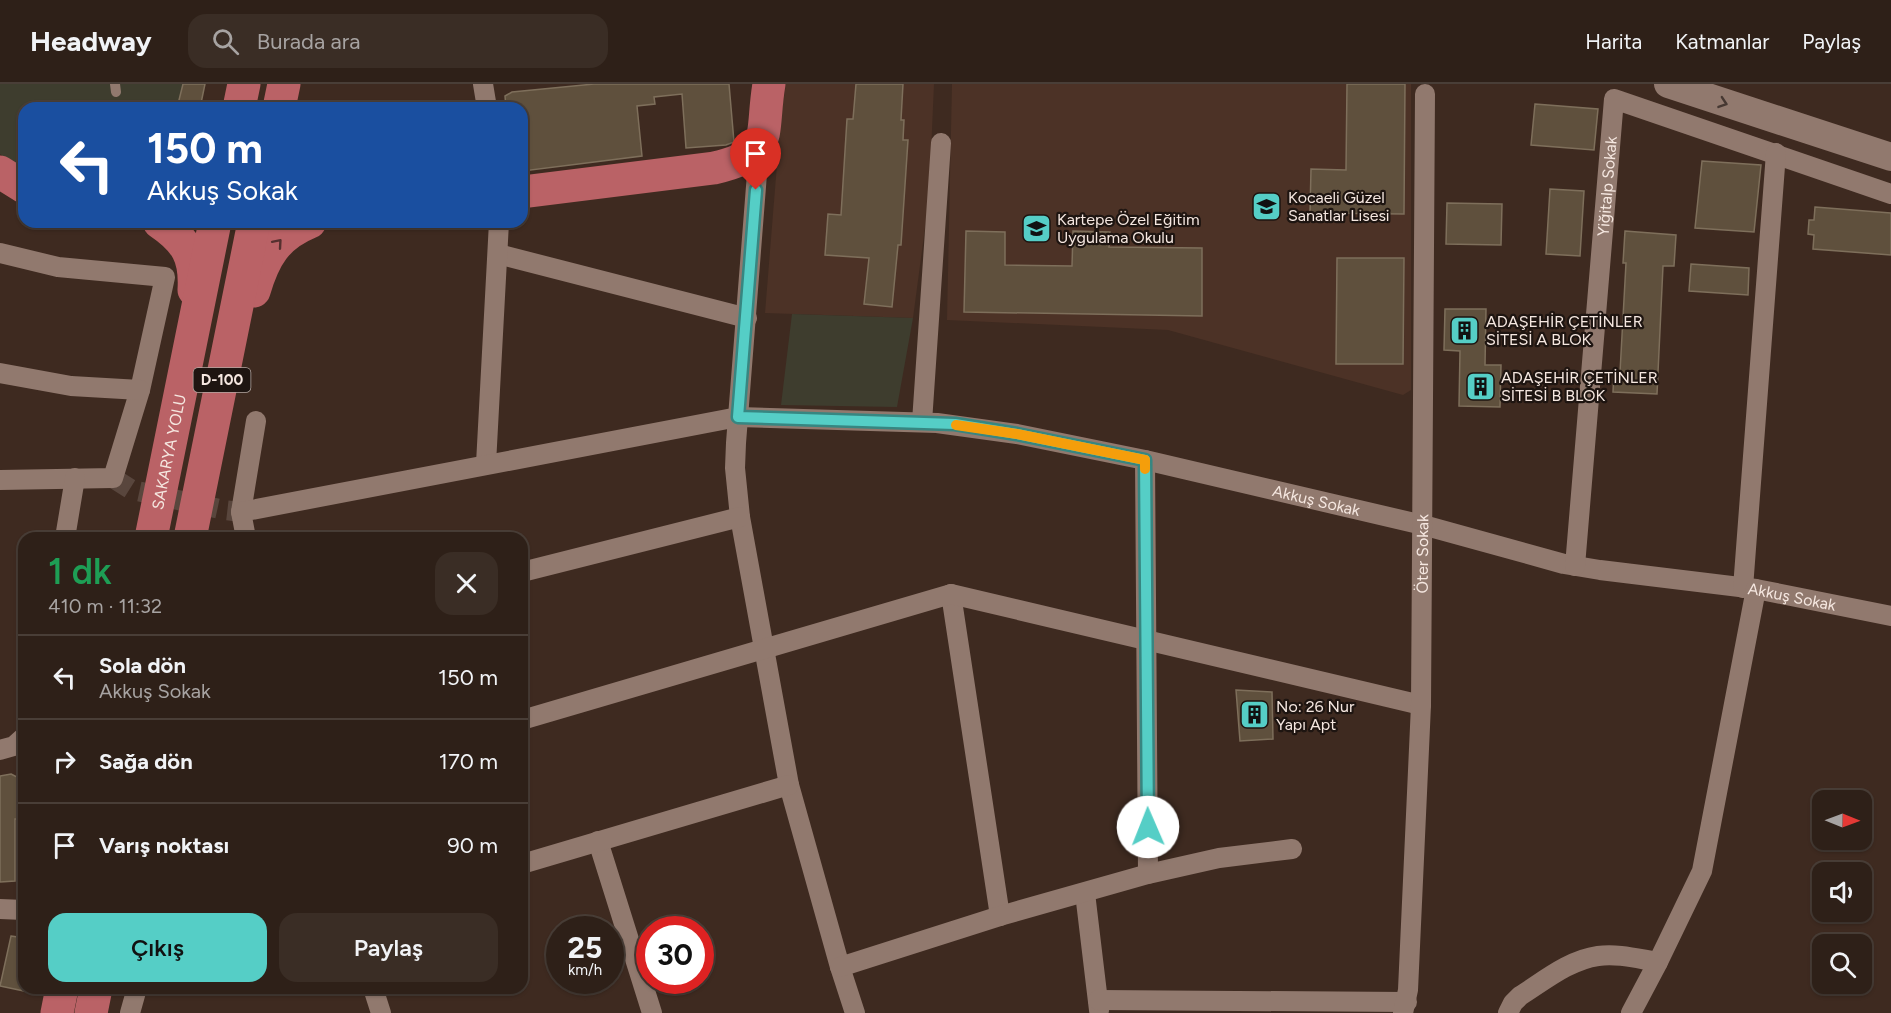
<!DOCTYPE html>
<html lang="tr">
<meta charset="utf-8">
<style>
body{margin:0;font-family:Figtree,sans-serif;background:#3a2d25;color:#f1f3f6;height:100vh;display:flex;flex-direction:column;font-size:22px;white-space:nowrap}
*{box-sizing:border-box;margin:0}
p{font-size:20px;color:#a7a3a2}
.icon{flex:none;width:33px;height:33px;fill:none;stroke:currentColor;stroke-width:2;stroke-linecap:round;stroke-linejoin:round}
.map{position:relative;flex:1;overflow:hidden}
.panel{position:absolute;left:18px;top:448px;width:510px;height:462px;display:flex;flex-direction:column;background:#2e2018;border-radius:18px;box-shadow:0 2px 4px #0004,0 0 0 2px #493e37}
.panel>*{flex:none}
.hud{position:absolute;left:18px;top:18px;width:510px;height:126px;border-radius:18px;box-shadow:0 2px 4px #0004,0 0 0 2px #493e37;background:#1a4fa0;color:#fff;overflow:hidden}
.needle{width:39px;rotate:91deg}
.fabs{position:absolute;left:1812px;top:706px;display:grid;gap:12px}
.fabs a{display:grid;place-items:center;width:60px;height:60px;border-radius:12px;background:#2e2018;box-shadow:0 2px 4px #0004,0 0 0 2px #493e37;font-size:30px}
.speed{position:absolute;left:546px;top:832px;display:flex;gap:12px;font-size:30px;font-weight:700;text-align:center}
.speed>*{display:grid;place-content:center;width:78px;height:78px;border-radius:50%;background:#2e2018;box-shadow:0 2px 4px #0004,0 0 0 2px #493e37;line-height:1}
.speed small{font-size:15px;font-weight:400}
.speed .limit{border:9px solid #d22;background:#fff;color:#111}
.pin{position:absolute;display:grid;place-items:center;width:51px;height:51px;color:#fff;margin:-62px -26px;border-radius:50% 50% 50% 0;rotate:-45deg;box-shadow:0 0 6px #0007}
.pin .icon{rotate:45deg}
.me{position:absolute;width:66px;margin:-33px;rotate:359deg;stroke-linejoin:round;filter:drop-shadow(0 0 4px #0008)}
.turn{display:flex;align-items:center;gap:21px;height:126px;padding:0 30px;font-size:27px}
.turn .icon{width:78px;height:78px;stroke-width:2.5}
.turn b{display:block;font-size:42px;line-height:51px}
.round{display:grid;place-items:center;flex:none;width:63px;height:63px;border-radius:18px;background:#3a2d25}
.head{display:flex;align-items:center;justify-content:space-between;height:102px;padding:0 30px}
h1{font-size:36px;font-weight:600;line-height:45px;color:#1e9e55}
.cta{display:flex;gap:12px;margin-top:auto;padding:12px 30px}
.cta a{flex:1;height:69px;border-radius:18px;background:#55cec6;color:#111;font-size:24px;font-weight:600;line-height:69px;text-align:center}
.cta a+a{background:#3a2d25;color:#f1f3f6}
ul{padding:0;list-style:none}
li{display:flex;align-items:center;gap:18px;height:84px;padding:0 30px;border-top:2px solid #493e37}
li div{flex:1}
li b{display:block;font-size:22px}
li em{font-style:normal}
header{display:flex;align-items:center;gap:36px;box-sizing:border-box;height:84px;padding:0 30px;background:#2e2018;border-bottom:2px solid #493e37}
header strong{font-size:28px}
nav{display:flex;gap:33px;margin-inline-start:auto;font-size:21px}
.search{width:420px;height:54px;background:#3a2d25;display:flex;align-items:center;gap:15px;box-sizing:border-box;padding:0 21px;border-radius:18px;color:#a7a3a2;font-size:22px}
.map>svg:first-child{display:block}
</style>
<header>
<strong>Headway</strong>
<div class="search"><svg class="icon" aria-label="search" viewBox="0 0 24 24"><circle cx="10" cy="10" r="6"/><path d="M15 15l6 6"/></svg>Burada ara</div>
<nav><a>Harita</a><a>Katmanlar</a><a>Paylaş</a></nav>
</header>
<div class="map">
<svg width="1891" height="929" viewBox="0 0 1891 929">
<rect width="100%" height="100%" fill="#3e2a20"/>
<path fill="#4c3226" d="M786,0H934L929,114L913,234L765,229L781,31Z
M952,0H1411V306L1403,311L1168,246L947,236Z"/>
<path fill="#3e3d2e" d="M0,0H183L177,24H24V89L0,70Z
M792,230L913,234L897,323L781,321Z"/>
<path fill="#5f503d" stroke="#7e6f5b" stroke-width="1.5" d="M183,0H205L200,24H177Z
M594,0H729L734,58L726,61L686,64L682,10L654,13L655,20L637,22L642,72L523,87L522,24H506L505,12L512,8Z
M856,0H903L901,36H904L903,56H908L901,161H898L892,223L864,220L869,174L825,171L828,130L841,131L847,35H853Z
M1347,0H1405L1404,130L1310,129L1311,85L1346,86Z
M1535,20L1598,25L1594,66L1531,61Z
M1702,77L1761,81L1754,148L1695,144Z
M1550,105L1584,107L1580,172L1546,170Z
M1447,119L1502,120L1501,161L1446,160Z
M1815,123L1891,129V171L1813,165L1814,151L1808,150L1809,136H1814Z
M966,147L1005,148V181L1072,182L1073,147L1110,148L1109,163L1202,164V232L964,228Z
M1625,147L1676,151L1674,182H1663L1657,310L1613,308L1614,288H1620L1626,179H1623Z
M1337,174H1404L1403,280H1336Z
M1691,180L1749,184L1748,211L1689,207Z
M1445,225H1486L1485,281H1501L1500,323L1459,322L1460,267L1444,266Z
M1236,606L1272,608L1273,655L1240,657Z
M11,690L19,694L22,699L23,735H15V797L0,798V692Z
M11,852L24,854V907L0,902Z"/>
<g fill="none" stroke-linecap="round" stroke-linejoin="round">
<path stroke="#59463d" stroke-width="20" stroke-dasharray="20 10" stroke-linecap="butt" d="M113,394L132,406L224,426L241,428"/>
<path stroke="#91796e" stroke-width="10" d="M115,0L116,8"/>
<g stroke="#91796e" stroke-width="20">
<path d="M483,0L487,24"/>
<path d="M759,64L736,359L735,384L740,433L789,701L840,883L855,929"/>
<path d="M0,169L58,183L165,193L140,306L113,394L0,396"/>
<path d="M498,170L747,234"/>
<path d="M0,289L71,302L140,306"/>
<path d="M922,338L941,59"/>
<path d="M1145,376L1148,790"/>
<path d="M486,380L499,138"/>
<path d="M241,428L256,337"/>
<path d="M65,454L75,394"/>
<path id="s1" d="M246,454L241,428L738,333L937,339L1017,350L1145,376L1423,441L1564,480L1600,486L1756,505L1891,532"/>
<path id="s2" d="M1575,482L1614,15L1891,110"/>
<path d="M522,488L740,433"/>
<path d="M1743,504L1776,69"/>
<path d="M951,510L1000,832"/>
<path d="M522,636L951,510L1421,621"/>
<path d="M0,666L14,662L24,653"/>
<path d="M598,757L652,929"/>
<path d="M522,780L789,701"/>
<path d="M1085,809L1099,926"/>
<path d="M0,825L24,826"/>
<path d="M840,883L1000,832L1148,790L1219,774L1292,765"/>
<path d="M373,904L381,929"/>
<path d="M1098,916L1407,918"/>
<path d="M130,929L137,904"/>
<path id="s3" d="M1403,929L1408,906L1421,621L1425,10"/>
<path d="M1508,929L1513,919L1520,912C1544,897 1569,876 1598,872C1617,869 1639,875 1658,878"/>
<path d="M1631,929L1658,878L1702,787L1756,505"/>
</g>
<path stroke="#91796e" stroke-width="28" d="M1668,0L1891,73"/>
<g stroke="#ba6266" stroke-width="33">
<path d="M239,24L244,0"/>
<path d="M279,24L284,0"/>
<path d="M0,88L24,103"/>
<path d="M522,108L714,84C776,69 760,53 769,0"/>
<path d="M159,138C187,157 196,173 194,206"/>
<path d="M254,207C264,173 276,152 310,138"/>
<path id="s4" d="M151,454L215,138"/>
<path d="M190,454L254,138"/>
<path d="M57,929L62,904"/>
<path d="M91,929L96,904"/>
</g>
</g>
<defs><path id="oneway-chevron" d="M-2-3.5L2.5 0L-2 3.5" fill="none" stroke-width="1.6" stroke-linecap="round" stroke-linejoin="round" transform="scale(1.5)"/></defs>
<use stroke="#463832" href="#oneway-chevron" transform="translate(1723 19) rotate(19)"/>
<use stroke="#55302f" href="#oneway-chevron" transform="translate(278 159) rotate(-49)"/>
<g fill="none" stroke-linecap="round" stroke-linejoin="round">
<defs>
<path id="route" d="M756,106L738,333L955,340L1017,350L1145,376L1148,743"/>
</defs>
<use href="#route" stroke="#378681" stroke-width="15"/>
<use href="#route" stroke="#55cec6" stroke-width="10"/>
<path stroke="#f59e0b" stroke-width="10" d="M956,341L1017,350L1145,376V385"/>
</g>
<defs>
<symbol id="school-square" viewBox="-11 -11 22 22"><rect x="-9" y="-9" width="18" height="18" rx="4" fill="#55cec6" stroke="#1e1511"/><path d="M0-5L7-2L0 1L-7-2ZM-4 1L0 2.5L4 1V4Q0 6-4 4Z" fill="#111"/></symbol>
<symbol id="building-square" viewBox="-11 -11 22 22"><rect x="-9" y="-9" width="18" height="18" rx="4" fill="#55cec6" stroke="#1e1511"/><path d="M-4-6H4V6H1V3H-1V6H-4ZM-2.5-4.3h1.7v1.8h-1.7ZM.8-4.3h1.7v1.8H.8ZM-2.5-1h1.7V.8h-1.7ZM.8-1h1.7V.8H.8Z" fill="#111"/></symbol>
</defs>
<g fill-rule="evenodd">
<use href="#school-square" x="1250" y="106" width="33" height="33"/>
<use href="#school-square" x="1020" y="128" width="33" height="33"/>
<use href="#building-square" x="1448" y="230" width="33" height="33"/>
<use href="#building-square" x="1464" y="286" width="33" height="33"/>
<use href="#building-square" x="1238" y="614" width="33" height="33"/>
</g>
<g text-anchor="middle" dominant-baseline="central" stroke-width="4.5" stroke-linejoin="round" paint-order="stroke">
<rect fill="#1e1511" stroke="#b4a8a2" stroke-width="1.5" x="193.5" y="284" width="57" height="24" rx="4.5"/>
<g font-size="15" font-weight="bold" fill="#f5e7e0">
<text x="222" y="296">D-100</text>
</g>
<g font-size="16" fill="#f5e7e0" stroke="#1e1511">
<text stroke="none"><textPath href="#s2" startOffset="381">Yiğitalp Sokak</textPath></text>
<text stroke="none"><textPath href="#s4" startOffset="88">SAKARYA YOLU</textPath></text>
<text stroke="none"><textPath href="#s1" startOffset="1119">Akkuş Sokak</textPath></text>
<text stroke="none"><textPath href="#s3" startOffset="460">Öter Sokak</textPath></text>
<text stroke="none"><textPath href="#s1" startOffset="1605">Akkuş Sokak</textPath></text>
</g>
<g font-size="16" fill="#f5e7e0" stroke="#1e1511" text-anchor="start">
<text x="1288" y="113">Kocaeli Güzel<tspan x="1288" dy="18">Sanatlar Lisesi</tspan></text>
<text x="1057" y="135">Kartepe Özel Eğitim<tspan x="1057" dy="18">Uygulama Okulu</tspan></text>
<text x="1486" y="237">ADAŞEHİR ÇETİNLER<tspan x="1486" dy="18">SİTESİ A BLOK</tspan></text>
<text x="1501" y="293">ADAŞEHİR ÇETİNLER<tspan x="1501" dy="18">SİTESİ B BLOK</tspan></text>
<text x="1276" y="622">No: 26 Nur<tspan x="1276" dy="18">Yapı Apt</tspan></text>
</g>
</g>
</svg>
<div class="fabs">
<a><svg class="needle" viewBox="-14 -14 28 28"><path d="M0-13l5 13h-10z" fill="#e53935"/><path d="M0 13l5-13h-10z" fill="#a7a3a2"/></svg></a>
<a><svg class="icon" aria-label="sound" viewBox="0 0 24 24"><path d="M4 9h4l5-4v14l-5-4H4zM17 9q2 3 0 6"/></svg></a>
<a><svg class="icon" aria-label="search" viewBox="0 0 24 24"><circle cx="10" cy="10" r="6"/><path d="M15 15l6 6"/></svg></a>
</div>
<div class="speed"><div>25<small>km/h</small></div><div class="limit">30</div></div>
<div class="pin" style="left:756px;top:106px;background:#d93025"><svg class="icon" aria-label="arrive" viewBox="0 0 24 24"><path d="M6 21V4h12l-3 4 3 4H6"/></svg></div>
<svg class="me" style="left:1148px;top:743px" viewBox="-20 -20 40 40"><circle r="19" fill="#fff"/><path d="M0-13L10 11 0 6-10 11z" fill="#55cec6"/></svg>
<div class="hud">
<div class="turn"><svg class="icon" aria-label="left" viewBox="0 0 24 24"><path d="M17 20v-9H6M10 6l-5 5 5 5"/></svg><div><b>150 m</b>Akkuş Sokak</div></div>
</div>
<section class="panel">
<div class="head"><div><h1>1 dk</h1><p>410 m · 11:32</p></div><a class="round"><svg class="icon" aria-label="close" viewBox="0 0 24 24"><path d="M6 6l12 12M18 6L6 18"/></svg></a></div>
<ul>
<li><svg class="icon" aria-label="left" viewBox="0 0 24 24"><path d="M17 20v-9H6M10 6l-5 5 5 5"/></svg><div><b>Sola dön</b><p>Akkuş Sokak</p></div><em>150 m</em></li>
<li><svg class="icon" aria-label="right" viewBox="0 0 24 24"><path d="M7 20v-9h11M14 6l5 5-5 5"/></svg><div><b>Sağa dön</b></div><em>170 m</em></li>
<li><svg class="icon" aria-label="arrive" viewBox="0 0 24 24"><path d="M6 21V4h12l-3 4 3 4H6"/></svg><div><b>Varış noktası</b></div><em>90 m</em></li>
</ul>
<div class="cta"><a>Çıkış</a><a>Paylaş</a></div>
</section>
</div>
